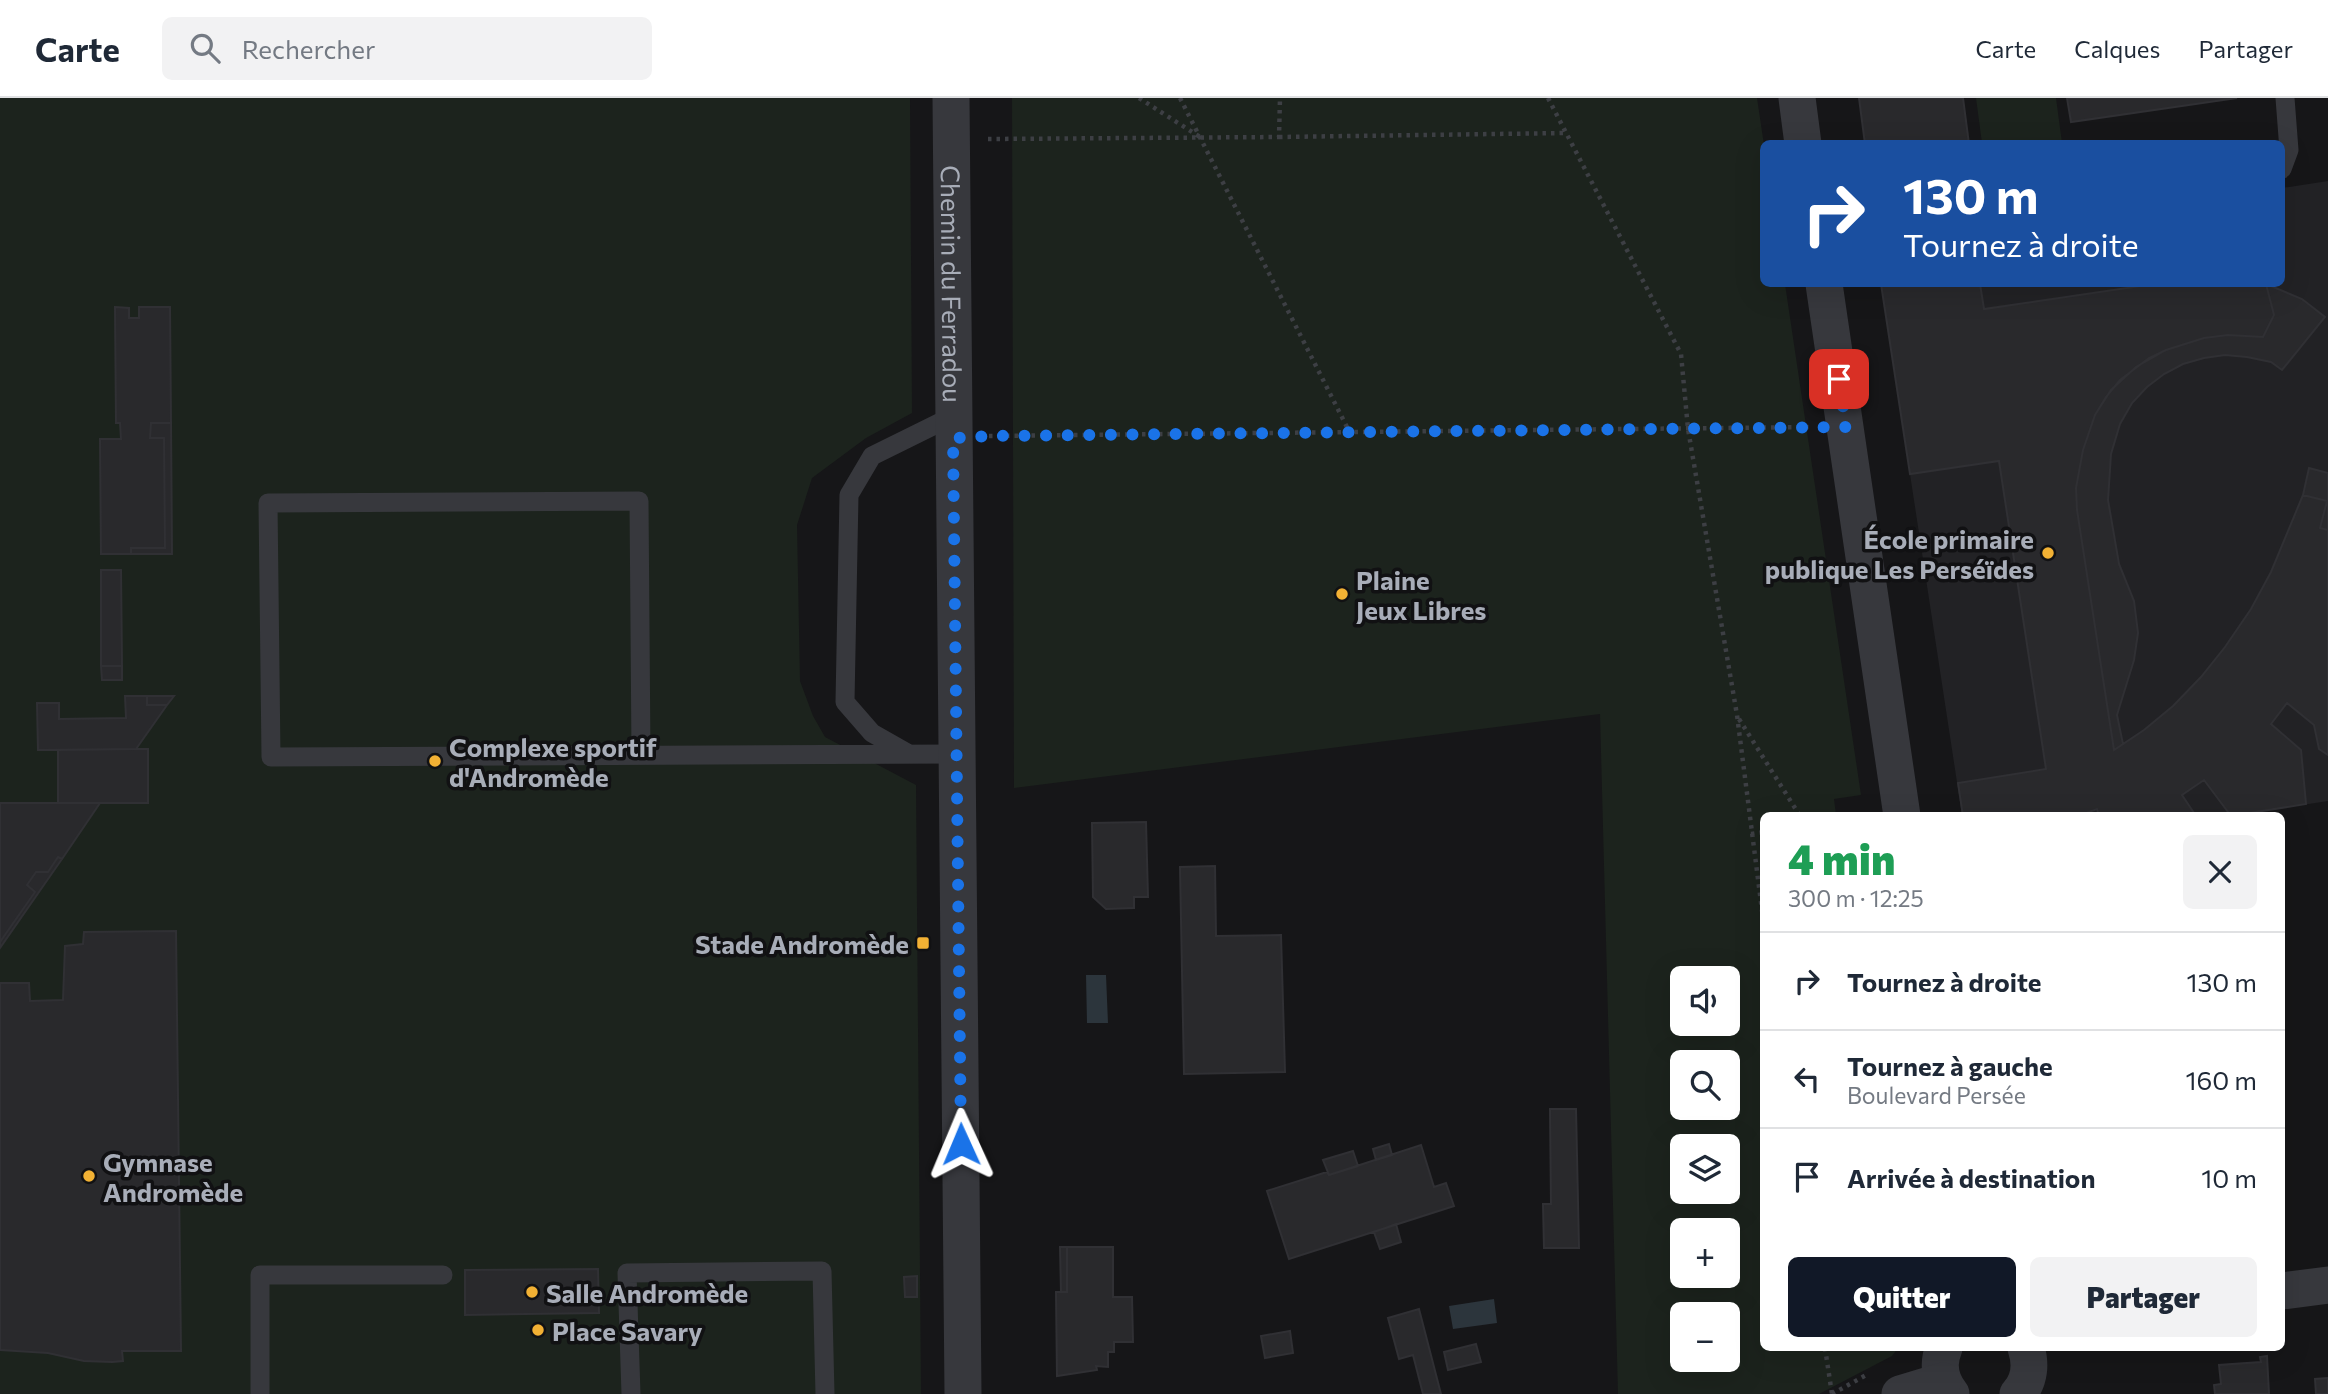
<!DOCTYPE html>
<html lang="fr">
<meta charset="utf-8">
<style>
body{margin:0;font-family:Commissioner,sans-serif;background:#f2f2f3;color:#1f2937;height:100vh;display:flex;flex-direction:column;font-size:26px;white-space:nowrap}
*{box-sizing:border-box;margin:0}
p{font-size:23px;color:#747a83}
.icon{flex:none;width:38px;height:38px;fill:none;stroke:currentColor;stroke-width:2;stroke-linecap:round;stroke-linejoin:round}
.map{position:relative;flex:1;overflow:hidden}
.details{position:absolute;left:1760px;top:714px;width:525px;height:539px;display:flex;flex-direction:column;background:#fff;border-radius:10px;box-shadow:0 7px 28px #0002}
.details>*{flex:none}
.top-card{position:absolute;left:1760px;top:42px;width:525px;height:147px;border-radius:10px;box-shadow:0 7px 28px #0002;background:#1a4fa0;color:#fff;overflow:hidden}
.tools{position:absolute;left:1670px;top:868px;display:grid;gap:14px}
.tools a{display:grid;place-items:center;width:70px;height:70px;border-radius:10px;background:#fff;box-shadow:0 7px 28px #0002;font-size:35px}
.pin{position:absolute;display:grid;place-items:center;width:60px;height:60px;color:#fff;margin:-30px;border-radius:14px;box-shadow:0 4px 10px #0006}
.me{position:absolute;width:77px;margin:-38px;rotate:359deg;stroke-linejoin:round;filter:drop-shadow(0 0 5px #0008)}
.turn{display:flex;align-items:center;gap:24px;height:147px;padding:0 28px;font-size:32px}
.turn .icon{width:91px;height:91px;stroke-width:2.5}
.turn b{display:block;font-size:49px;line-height:60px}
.round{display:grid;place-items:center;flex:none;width:74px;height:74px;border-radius:10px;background:#f2f2f3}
.summary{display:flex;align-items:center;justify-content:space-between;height:119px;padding:0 28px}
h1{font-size:42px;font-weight:800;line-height:52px;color:#1e9e55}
.primary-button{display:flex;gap:14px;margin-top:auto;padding:14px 28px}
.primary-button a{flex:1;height:80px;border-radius:10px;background:#111827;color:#fff;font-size:28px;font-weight:800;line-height:80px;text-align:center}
.primary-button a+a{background:#f2f2f3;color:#1f2937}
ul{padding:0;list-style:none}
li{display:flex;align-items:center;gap:21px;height:98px;padding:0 28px;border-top:2px solid #e0e1e3}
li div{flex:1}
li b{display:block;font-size:26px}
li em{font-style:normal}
header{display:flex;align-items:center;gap:42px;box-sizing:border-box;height:98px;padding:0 35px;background:#fff;border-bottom:2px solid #e0e1e3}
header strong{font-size:33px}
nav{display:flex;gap:38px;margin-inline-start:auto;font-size:24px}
.search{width:490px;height:63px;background:#f2f2f3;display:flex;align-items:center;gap:18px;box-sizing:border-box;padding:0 24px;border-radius:10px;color:#747a83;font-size:26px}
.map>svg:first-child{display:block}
</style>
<header>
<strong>Carte</strong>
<div class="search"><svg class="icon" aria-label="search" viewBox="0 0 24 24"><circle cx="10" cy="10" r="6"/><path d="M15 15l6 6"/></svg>Rechercher</div>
<nav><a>Carte</a><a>Calques</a><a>Partager</a></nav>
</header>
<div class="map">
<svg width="2328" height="1296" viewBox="0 0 2328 1296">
<rect width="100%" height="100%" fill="#161618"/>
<path fill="#222225" d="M2328,83V703L2236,717H1962L1881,186H2282V90Z"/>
<path fill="#1c231d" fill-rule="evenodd" d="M0,0H910L912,315L866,340L812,380L797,427L800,583L813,618L825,639L916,687L921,1296H0Z
M1012,0H1757L1764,47V186H1785L1861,697L1834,701L1836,717L1764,718V1250H1898L1892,1258L1819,1296H1618L1600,616L1014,690ZM1727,880V926H1682V880ZM1727,964V1010H1682V964ZM1727,1048V1094H1682V1048ZM1727,1132V1178H1682V1132ZM1727,1216V1262H1682V1216Z
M1976,0H2056L2062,45H1982Z"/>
<path fill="#2c353c" d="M1086,877H1106L1108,925H1087Z
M1494,1201L1497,1225L1453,1231L1449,1208Z"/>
<path fill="#29292c" stroke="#303034" stroke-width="2" d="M1859,0H1963L1969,46H1865Z
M2067,0H2237L2071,24Z
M1881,186H1980L1984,211L2154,186H2266L2274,217L2263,239L2228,237L2204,240L2166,252L2136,269L2111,292L2095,317L2083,352L2076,390L2077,412L2114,652L2144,632L2173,608L2201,579L2225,549L2251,511L2271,474L2303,397L2327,403L2320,430L2328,432V657L2319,651L2314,627L2287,605L2271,626L2301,652L2306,706L2231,718L2204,682L2182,697L2196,718H2099L2097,711L2078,718H1963L1958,685L2046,671L1999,363L1910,376Z
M2266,186L2302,201L2325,219L2282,272L2271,264L2247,259L2225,257L2204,260L2183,266L2164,276L2147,289L2132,305L2120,326L2111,356L2108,402L2119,466L2134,503L2138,535L2134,562L2117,617L2123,646L2114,652L2077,412L2076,390L2083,352L2095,317L2106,299L2120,282L2149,260L2166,252L2204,240L2228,237L2263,239L2274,217Z
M115,209L129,210V220H139V209H170L171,325H151L150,340H164L165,450H131V456H101L100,341H121L120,325H116Z
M151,325H171L172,456H131V450H165L164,340H150Z
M2309,370L2328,375V432L2320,430L2327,403L2303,397Z
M101,472H121L122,568H101Z
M101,568H122V582H102Z
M125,598H147V607H167L136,651L38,652L37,605H59V621L126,620Z
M147,598H174L167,607H147Z
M136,651H148V705H58V652Z
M0,705H100L62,761L58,759L48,774H36L27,787L35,794L0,844Z
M1146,724L1148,799H1134V810L1106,811L1093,799L1092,725Z
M58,759L62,761L0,850V844L35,794L27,787L36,774H48Z
M1215,768L1216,838L1281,837L1285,974L1184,976L1180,769Z
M176,833L181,1253H122L123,1263L112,1264L84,1263L48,1255L0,1252V885H29L30,903L63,902L65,848L83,846L84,834Z
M1550,1011H1576L1579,1150H1544L1543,1106H1551Z
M1389,1046L1392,1057L1376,1062L1373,1051Z
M1421,1047L1434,1089L1446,1085L1454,1108L1289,1161L1267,1093L1327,1074L1329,1077Z
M1353,1053L1358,1068L1329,1077L1323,1062Z
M1396,1126L1401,1144L1380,1151L1374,1134Z
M1060,1149H1067V1194H1061Z
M1067,1149H1113V1199H1132L1133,1244H1114V1254H1108V1269L1096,1268L1097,1272L1057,1278L1056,1194H1067Z
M598,1171L599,1215L465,1217V1172Z
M917,1178V1199H905L904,1179Z
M1419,1211L1441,1296H1423L1413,1257L1399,1261L1388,1220Z
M1290,1233L1293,1255L1265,1260L1261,1238Z
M1476,1246L1481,1264L1448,1272L1444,1254Z
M2267,1258L2269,1296H2215L2214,1287L2221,1286L2219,1267L2261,1264L2260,1259Z
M2328,1280V1296H2316L2315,1281Z"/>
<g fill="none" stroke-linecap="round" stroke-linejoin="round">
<path stroke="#3d3f44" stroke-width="4.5" stroke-dasharray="3.5 5" stroke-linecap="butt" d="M1139,0L1200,39
M1180,0L1350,335
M1548,0L1681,256L1688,331L1737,617L1764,828
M1279,39L1566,35
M988,41L1279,39L1280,0
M989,338L1810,329
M1739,621L1800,718
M1751,736L1764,734
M1825,1250L1832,1296
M1832,1296L1868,1276"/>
<path stroke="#37383d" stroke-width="19" d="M2282,71L2289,52L2285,0
M909,656L872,635L845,604L849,397L872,358L953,318
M641,657L639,403L268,405L271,659L957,656
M260,1296V1177H443
M631,1296L627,1175L822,1173L825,1296"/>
<g stroke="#37383d" stroke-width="37">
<path id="s1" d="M951,0L963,1296"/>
<path d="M1797,0L1803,46"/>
<path d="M1824,186L1902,718"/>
<path d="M2282,1193L2328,1187"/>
<path d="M1944,1250C1937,1266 1940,1282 1951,1296"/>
<path d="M1900,1296L1943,1283"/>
<path d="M2018,1296C2030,1283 2031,1265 2026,1250"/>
</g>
</g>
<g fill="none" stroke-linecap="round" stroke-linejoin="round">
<path stroke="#1a73e8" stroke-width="12" stroke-dasharray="0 21.6" d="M961,1046L953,340L991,338L1846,329L1839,281"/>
</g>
<g fill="#f2b134" stroke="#111113" stroke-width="2.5">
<circle cx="2048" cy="455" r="7"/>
<circle cx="1342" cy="496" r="7"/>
<circle cx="435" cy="663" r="7"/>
<rect x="916" y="838" width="14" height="14" rx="3.5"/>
<circle cx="89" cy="1078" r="7"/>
<circle cx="532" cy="1194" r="7"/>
<circle cx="538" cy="1232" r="7"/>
</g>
<g text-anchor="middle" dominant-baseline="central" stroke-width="7" stroke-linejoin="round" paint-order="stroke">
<g font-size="26" fill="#a8adb8" stroke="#111113">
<text stroke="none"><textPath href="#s1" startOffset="186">Chemin du Ferradou</textPath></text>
</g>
<g font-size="26" font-weight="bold" fill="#a8adb8" stroke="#111113" text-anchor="start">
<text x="2034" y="440" text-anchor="end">École primaire<tspan x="2034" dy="30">publique Les Perséïdes</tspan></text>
<text x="1356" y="481">Plaine<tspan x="1356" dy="30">Jeux Libres</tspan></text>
<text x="449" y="648">Complexe sportif<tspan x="449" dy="30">d'Andromède</tspan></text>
<text x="909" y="845" text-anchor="end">Stade Andromède</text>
<text x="103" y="1063">Gymnase<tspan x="103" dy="30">Andromède</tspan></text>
<text x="546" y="1194">Salle Andromède</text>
<text x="552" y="1232">Place Savary</text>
</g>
</g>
</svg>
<div class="tools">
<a><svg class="icon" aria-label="sound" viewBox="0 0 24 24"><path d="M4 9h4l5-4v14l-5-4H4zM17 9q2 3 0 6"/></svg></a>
<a><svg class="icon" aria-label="search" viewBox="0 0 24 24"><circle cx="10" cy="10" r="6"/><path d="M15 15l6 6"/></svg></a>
<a><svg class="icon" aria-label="layers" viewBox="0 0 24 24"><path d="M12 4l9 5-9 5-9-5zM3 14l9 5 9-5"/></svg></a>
<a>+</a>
<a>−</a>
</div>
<div class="pin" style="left:1839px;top:281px;background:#d93025"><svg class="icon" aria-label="arrive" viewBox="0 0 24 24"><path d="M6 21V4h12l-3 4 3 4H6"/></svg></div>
<svg class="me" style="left:961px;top:1046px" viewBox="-20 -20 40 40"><path d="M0-17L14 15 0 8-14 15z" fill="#1a73e8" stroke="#fff" stroke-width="4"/></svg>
<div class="top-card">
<div class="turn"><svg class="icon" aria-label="right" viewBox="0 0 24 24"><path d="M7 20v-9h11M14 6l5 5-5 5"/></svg><div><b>130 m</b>Tournez à droite</div></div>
</div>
<section class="details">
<div class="summary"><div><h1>4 min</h1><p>300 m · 12:25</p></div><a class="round"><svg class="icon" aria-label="close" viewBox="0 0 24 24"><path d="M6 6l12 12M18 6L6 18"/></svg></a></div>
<ul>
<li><svg class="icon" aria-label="right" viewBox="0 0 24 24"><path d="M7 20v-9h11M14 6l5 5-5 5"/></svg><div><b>Tournez à droite</b></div><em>130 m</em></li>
<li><svg class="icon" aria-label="left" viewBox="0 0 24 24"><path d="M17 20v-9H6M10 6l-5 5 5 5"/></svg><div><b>Tournez à gauche</b><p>Boulevard Persée</p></div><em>160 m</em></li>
<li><svg class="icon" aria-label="arrive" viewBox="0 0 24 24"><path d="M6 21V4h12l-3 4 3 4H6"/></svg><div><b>Arrivée à destination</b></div><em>10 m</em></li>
</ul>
<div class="primary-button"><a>Quitter</a><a>Partager</a></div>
</section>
</div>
